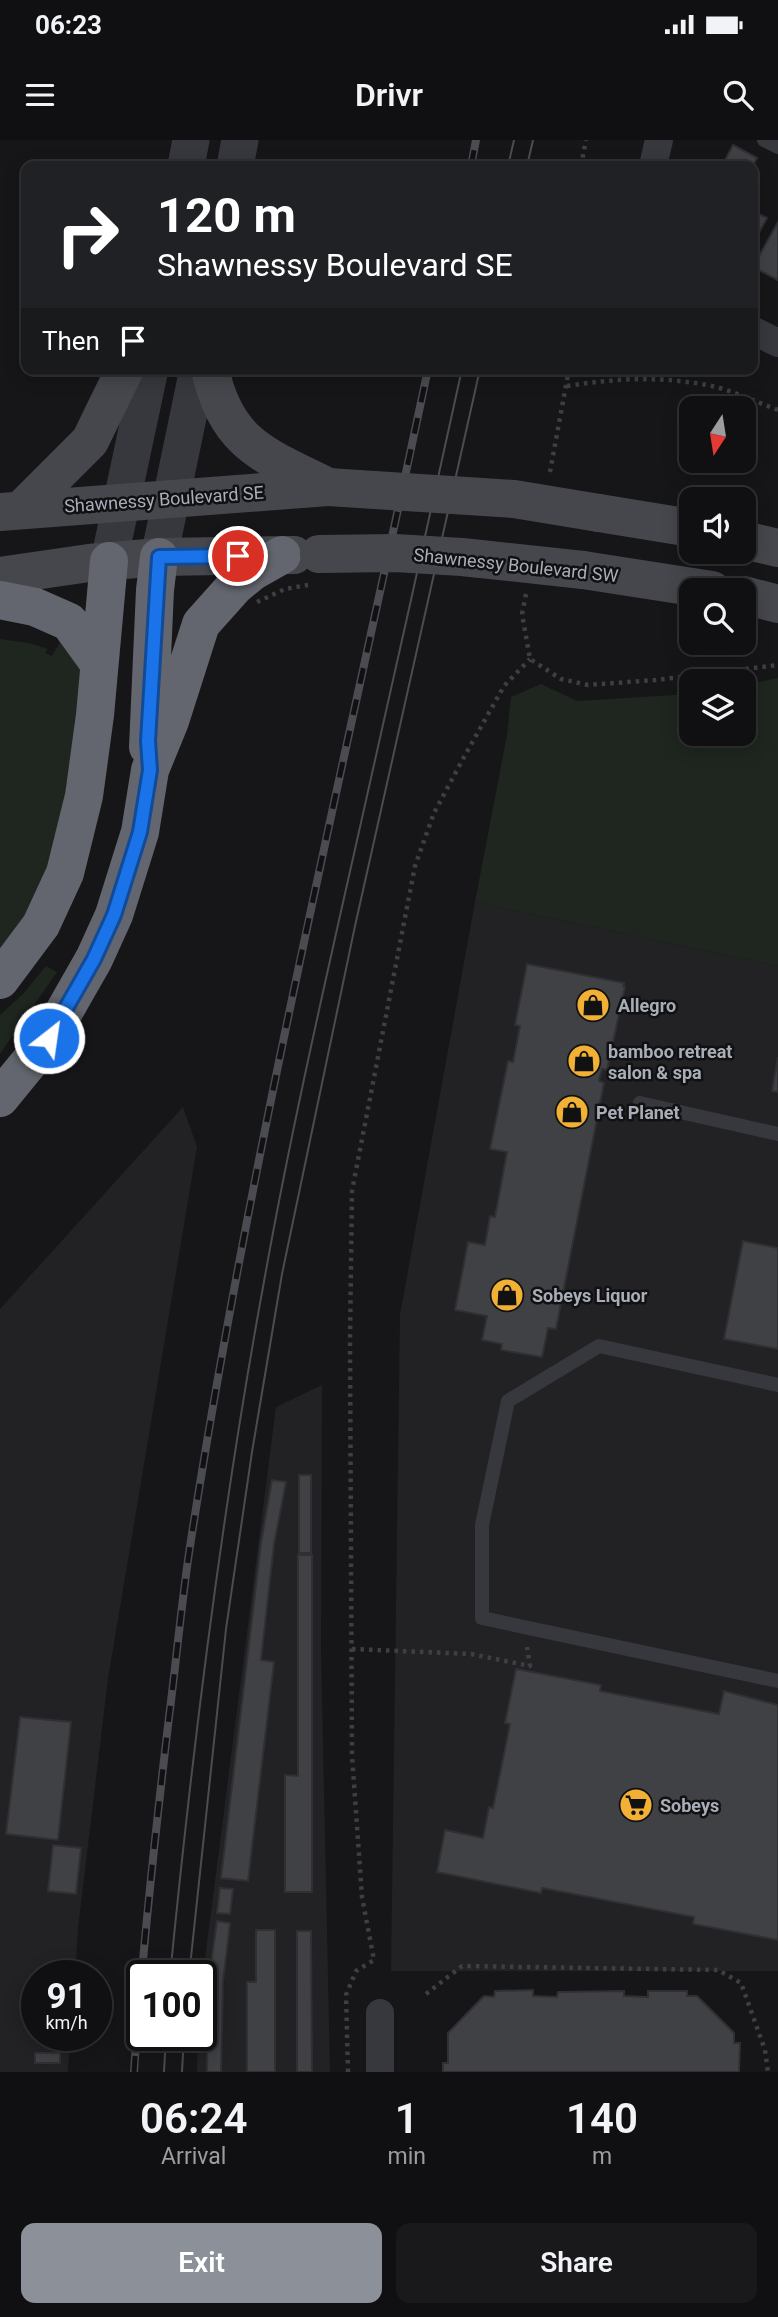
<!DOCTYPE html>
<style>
body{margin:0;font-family:Roboto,sans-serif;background:#19191b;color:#f1f3f6;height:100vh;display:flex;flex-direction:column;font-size:26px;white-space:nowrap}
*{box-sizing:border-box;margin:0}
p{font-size:23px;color:#9c9d9f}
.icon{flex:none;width:38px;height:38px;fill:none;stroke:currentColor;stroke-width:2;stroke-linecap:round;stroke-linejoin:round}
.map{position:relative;height:1932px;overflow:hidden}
.drawer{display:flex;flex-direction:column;background:#101012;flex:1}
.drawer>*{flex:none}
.guide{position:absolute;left:21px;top:21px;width:737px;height:214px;border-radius:14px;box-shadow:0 4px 18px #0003,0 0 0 2px #303032;background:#202124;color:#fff;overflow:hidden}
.needle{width:46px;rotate:192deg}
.controls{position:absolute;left:679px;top:256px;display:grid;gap:14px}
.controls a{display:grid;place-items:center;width:77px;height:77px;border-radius:14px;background:#101012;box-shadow:0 4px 18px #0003,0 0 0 2px #303032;font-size:35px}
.speed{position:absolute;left:21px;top:1820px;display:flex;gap:14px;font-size:35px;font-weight:700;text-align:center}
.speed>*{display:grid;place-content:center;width:91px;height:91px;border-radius:50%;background:#101012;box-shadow:0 4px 18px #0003,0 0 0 2px #303032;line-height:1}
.speed small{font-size:18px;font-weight:400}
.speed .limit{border:4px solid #111;border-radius:10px;background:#fff;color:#111}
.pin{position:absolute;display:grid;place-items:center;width:60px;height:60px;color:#fff;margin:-30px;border:4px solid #fff;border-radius:50%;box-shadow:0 2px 7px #0007}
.me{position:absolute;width:77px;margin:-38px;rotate:30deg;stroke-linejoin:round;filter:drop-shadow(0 0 5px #0008)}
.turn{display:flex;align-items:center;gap:24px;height:147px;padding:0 21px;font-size:32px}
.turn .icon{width:91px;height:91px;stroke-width:2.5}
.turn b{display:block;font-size:49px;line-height:60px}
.then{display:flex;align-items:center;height:66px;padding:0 21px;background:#0003;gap:14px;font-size:26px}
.eta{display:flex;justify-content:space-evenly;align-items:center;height:119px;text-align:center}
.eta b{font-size:42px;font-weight:600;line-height:49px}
.primary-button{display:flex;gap:14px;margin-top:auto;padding:14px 21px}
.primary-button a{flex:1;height:80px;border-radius:14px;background:#8c9099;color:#fff;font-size:28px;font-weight:600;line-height:80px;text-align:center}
.primary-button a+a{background:#19191b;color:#f1f3f6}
.status{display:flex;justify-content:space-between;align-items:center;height:49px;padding:0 35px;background:#101012;direction:ltr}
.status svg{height:19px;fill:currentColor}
header{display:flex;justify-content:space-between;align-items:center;height:91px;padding:0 21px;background:#101012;font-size:32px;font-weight:600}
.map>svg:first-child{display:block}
</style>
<div class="status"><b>06:23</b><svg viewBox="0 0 49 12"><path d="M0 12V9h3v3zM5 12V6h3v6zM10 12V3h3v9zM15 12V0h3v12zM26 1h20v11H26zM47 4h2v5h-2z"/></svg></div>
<header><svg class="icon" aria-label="menu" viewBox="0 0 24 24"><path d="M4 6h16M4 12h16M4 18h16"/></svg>Drivr<svg class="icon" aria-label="search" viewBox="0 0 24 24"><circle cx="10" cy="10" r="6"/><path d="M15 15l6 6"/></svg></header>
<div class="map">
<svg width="778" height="1932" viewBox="0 0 778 1932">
<rect width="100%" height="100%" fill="#161618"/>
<path fill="#222225" d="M475,762L778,826V1831H391L400,1175Z
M183,967L197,1007L108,1539L78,1788L75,1836H37V1895H70L68,1932H0V1169Z
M322,1245L321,1511L330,1932H197L198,1895H201V1850L276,1267Z"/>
<path fill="#1e261f" d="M0,499L29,503L48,509L45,513L52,516L62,499L85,513L67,703L0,830Z
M778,538V826L475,762L507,595L511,557L541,544L577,561L691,554V593H744V545Z
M46,826L57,832L0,914V875L23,854Z"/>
<path fill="#404145" stroke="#303034" stroke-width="2" d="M733,5L757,18L752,27L722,26Z
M752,71L767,78L752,105Z
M778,82V140L753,127Z
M527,824L624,843L623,846L625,847L607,930L602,929L599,941L604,943L556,1189L548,1188L542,1217L501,1210L502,1204L482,1200L487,1176L455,1170L468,1102L485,1105L490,1076L495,1077L507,1012L490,1009L508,921L513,922L520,886L515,885Z
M778,917V952L772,951Z
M743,1101L778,1108V1209L724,1199Z
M299,1335H311V1413H299Z
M272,1340L286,1342L274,1404L261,1520L274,1522L248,1741L221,1738L261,1403Z
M298,1415H312V1752H285V1635L298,1636Z
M516,1529L601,1545L600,1551L719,1574L724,1551L778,1565V1800L693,1784L694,1777L542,1748L541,1753L437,1732L445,1690L483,1698L489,1667L493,1668L510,1584L505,1583Z
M20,1577L71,1582L58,1700L6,1694Z
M53,1705L81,1708L76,1754L48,1751Z
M220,1748L233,1749L230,1774L217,1773Z
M217,1781L230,1783L223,1842L221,1932H207L208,1846Z
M256,1790H275V1932H247V1842H256Z
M297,1791H311L312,1932H297Z
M533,1850V1856L557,1857L558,1852L624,1851V1856L648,1857V1851H687V1856H697L734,1893V1903H740L739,1932H443V1923H448V1893L480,1860L484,1856L494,1857L495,1851Z
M35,1913H60V1923H35Z"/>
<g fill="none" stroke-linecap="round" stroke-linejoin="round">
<path stroke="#3d3f44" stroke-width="4.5" stroke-dasharray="3.5 5" stroke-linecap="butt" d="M581,26L586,0
M567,246C616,238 663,236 712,246C734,251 756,262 778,270
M550,332L569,229
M526,454L522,474L530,519L561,539L588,545L656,540L778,525
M352,1509L471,1514L530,1526L527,1507
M426,1854L462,1826L718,1830L741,1843L765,1910L768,1932
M348,1932L346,1855L356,1831L374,1820L362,1757L352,1615L350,1201L352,1051L415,726L434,673L464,617L504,546L530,519"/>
<path stroke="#37383d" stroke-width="14" d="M764,0L778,7
M640,963L778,994
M778,1245L599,1206L508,1261L482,1385V1478L778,1541"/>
<path stroke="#37383d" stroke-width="28" d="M653,26L659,0
M752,190L778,203
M380,1873V1932"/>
<path stroke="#37383d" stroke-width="37" d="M186,26L191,0
M235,26L240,0
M159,417L198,229
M109,421L150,229"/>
<path stroke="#45474d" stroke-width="38" d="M210,229C226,304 264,315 326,346
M22,369L90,301L125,229
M0,372L328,347
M599,373L691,388
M744,400L778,408
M583,430L712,450
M0,436L89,423L159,417L294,415
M744,455L778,464"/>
<path stroke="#63666e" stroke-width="38" d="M0,460L35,467L69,482L98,522
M148,607L155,450L159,417
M0,840L41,785L65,733L84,656L95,575L109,421
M0,958L49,898L94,819L114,775L140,692L150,630L170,581L201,484L235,446L252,432L282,415"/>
<path stroke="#4a4c52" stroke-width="2" d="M508,26L514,0
M527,26L533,0
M170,1836C193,1602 222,1368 265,1136C295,969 334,804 371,638C402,502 432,365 462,229
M189,1836L226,1489L252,1312L282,1134L355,786L480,229
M164,1932L166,1895
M182,1932L184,1895"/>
<defs>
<path id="rail" d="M471,26L476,0
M134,1932C142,1813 155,1695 169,1577C176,1523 181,1468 189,1413C250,1015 345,623 428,229"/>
</defs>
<use href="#rail" stroke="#4a4c52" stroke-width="8"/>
<use href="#rail" stroke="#111113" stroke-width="5" stroke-dasharray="16" stroke-linecap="butt"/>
<path stroke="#3d3f44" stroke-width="4.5" stroke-dasharray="3.5 5" stroke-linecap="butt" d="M257,462L285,449L308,445"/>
<path stroke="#45474d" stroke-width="38" d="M328,347L514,359L599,373
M319,414L395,413L462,417L583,430"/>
</g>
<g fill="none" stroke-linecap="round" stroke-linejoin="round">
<defs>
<path id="route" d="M49,898L94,819L114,775L140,692L150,630L148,601L159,417L238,416"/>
</defs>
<use href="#route" stroke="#114b97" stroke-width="18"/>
<use href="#route" stroke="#1a73e8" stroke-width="12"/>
</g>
<defs>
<symbol id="shop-disc" viewBox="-11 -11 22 22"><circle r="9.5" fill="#f2b134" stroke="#111113"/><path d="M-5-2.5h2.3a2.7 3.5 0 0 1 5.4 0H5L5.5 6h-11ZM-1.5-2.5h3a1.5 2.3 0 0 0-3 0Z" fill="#111"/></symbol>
<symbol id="supermarket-disc" viewBox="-11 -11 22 22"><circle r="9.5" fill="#f2b134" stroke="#111113"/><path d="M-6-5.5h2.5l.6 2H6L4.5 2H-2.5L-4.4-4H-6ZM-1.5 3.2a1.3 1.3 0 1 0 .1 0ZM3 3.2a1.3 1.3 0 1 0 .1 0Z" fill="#111"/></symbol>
</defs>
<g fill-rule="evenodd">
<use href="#shop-disc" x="574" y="846" width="38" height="38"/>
<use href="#shop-disc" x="565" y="902" width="38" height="38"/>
<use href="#shop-disc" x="553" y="953" width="38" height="38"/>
<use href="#shop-disc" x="488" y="1136" width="38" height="38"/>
<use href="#supermarket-disc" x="617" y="1646" width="38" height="38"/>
</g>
<g text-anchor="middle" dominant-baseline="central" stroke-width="5" stroke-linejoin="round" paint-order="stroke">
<g font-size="18" fill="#a8adb8" stroke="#111113">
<text transform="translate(164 359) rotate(-4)">Shawnessy Boulevard SE</text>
<text transform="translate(516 425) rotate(6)">Shawnessy Boulevard SW</text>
</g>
<g font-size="18" font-weight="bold" fill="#a8adb8" stroke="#111113" text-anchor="start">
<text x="618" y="865">Allegro</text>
<text x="608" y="911">bamboo retreat<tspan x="608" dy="21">salon &amp; spa</tspan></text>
<text x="596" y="972">Pet Planet</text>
<text x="532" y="1155">Sobeys Liquor</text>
<text x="660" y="1665">Sobeys</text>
</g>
</g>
</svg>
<div class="controls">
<a><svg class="needle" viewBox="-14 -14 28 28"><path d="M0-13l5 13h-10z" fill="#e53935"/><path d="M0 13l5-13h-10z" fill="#9c9d9f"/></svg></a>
<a><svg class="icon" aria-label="sound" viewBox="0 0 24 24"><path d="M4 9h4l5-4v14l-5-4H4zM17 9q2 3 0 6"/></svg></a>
<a><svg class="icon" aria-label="search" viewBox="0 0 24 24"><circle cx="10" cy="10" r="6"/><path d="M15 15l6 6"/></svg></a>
<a><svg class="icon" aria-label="layers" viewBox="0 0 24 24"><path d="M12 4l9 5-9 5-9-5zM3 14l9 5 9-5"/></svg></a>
</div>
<div class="speed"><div>91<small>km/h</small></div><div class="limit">100</div></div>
<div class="pin" style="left:238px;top:416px;background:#d93025"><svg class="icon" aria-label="arrive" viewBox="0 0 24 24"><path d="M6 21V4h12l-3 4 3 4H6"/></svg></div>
<svg class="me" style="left:49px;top:898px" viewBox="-20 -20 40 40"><circle r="17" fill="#1a73e8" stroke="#fff" stroke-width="3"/><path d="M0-11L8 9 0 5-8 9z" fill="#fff"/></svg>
<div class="guide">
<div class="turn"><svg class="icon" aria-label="right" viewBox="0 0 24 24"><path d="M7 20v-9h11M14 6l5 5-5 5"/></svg><div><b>120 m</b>Shawnessy Boulevard SE</div></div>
<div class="then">Then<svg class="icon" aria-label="arrive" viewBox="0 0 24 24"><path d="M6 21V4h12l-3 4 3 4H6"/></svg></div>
</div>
</div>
<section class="drawer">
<div class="eta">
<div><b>06:24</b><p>Arrival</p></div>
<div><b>1</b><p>min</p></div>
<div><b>140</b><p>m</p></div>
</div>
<div class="primary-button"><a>Exit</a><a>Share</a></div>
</section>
